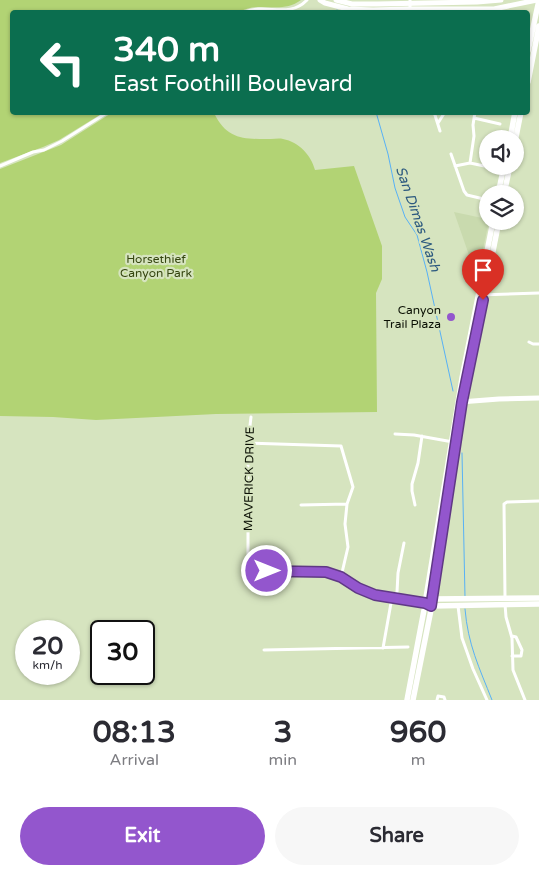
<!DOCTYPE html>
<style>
body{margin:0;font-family:"Varela Round",sans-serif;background:#f7f7f7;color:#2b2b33;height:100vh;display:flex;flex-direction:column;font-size:19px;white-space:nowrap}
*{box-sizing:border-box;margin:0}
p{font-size:16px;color:#7c7c81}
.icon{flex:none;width:28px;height:28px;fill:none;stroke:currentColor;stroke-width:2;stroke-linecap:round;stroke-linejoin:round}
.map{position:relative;height:700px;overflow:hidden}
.sheet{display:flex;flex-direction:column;background:#fff;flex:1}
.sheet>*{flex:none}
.hud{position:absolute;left:10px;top:10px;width:520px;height:105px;border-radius:5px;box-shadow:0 1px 4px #0004;background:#0b6e4f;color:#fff;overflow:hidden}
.tools{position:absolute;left:479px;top:130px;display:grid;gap:10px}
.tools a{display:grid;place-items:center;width:45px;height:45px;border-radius:50%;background:#fff;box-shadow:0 1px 4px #0004;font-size:25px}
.speed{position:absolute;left:15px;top:620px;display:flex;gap:10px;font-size:25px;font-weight:700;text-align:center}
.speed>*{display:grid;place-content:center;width:65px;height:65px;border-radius:50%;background:#fff;box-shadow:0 1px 4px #0004;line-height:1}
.speed small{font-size:12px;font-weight:400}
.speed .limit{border:2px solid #111;border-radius:8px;background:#fff;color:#111}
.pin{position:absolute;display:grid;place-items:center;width:42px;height:42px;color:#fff;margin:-51px -21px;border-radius:50% 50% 50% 0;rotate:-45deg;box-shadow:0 0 5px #0007}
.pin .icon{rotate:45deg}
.me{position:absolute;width:55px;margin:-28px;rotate:90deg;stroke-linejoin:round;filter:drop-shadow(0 0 4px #0008)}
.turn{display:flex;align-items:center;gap:18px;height:105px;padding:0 20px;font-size:22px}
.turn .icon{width:65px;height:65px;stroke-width:2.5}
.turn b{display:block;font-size:35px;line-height:42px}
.eta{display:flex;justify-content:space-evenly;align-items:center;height:85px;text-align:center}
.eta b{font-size:30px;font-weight:700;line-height:35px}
.cta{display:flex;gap:10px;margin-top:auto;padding:10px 20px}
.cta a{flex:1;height:58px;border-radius:30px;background:#9356cd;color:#fff;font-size:20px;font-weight:700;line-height:58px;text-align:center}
.cta a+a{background:#f7f7f7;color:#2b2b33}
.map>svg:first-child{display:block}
</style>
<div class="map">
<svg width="539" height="700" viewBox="0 0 539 700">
<rect width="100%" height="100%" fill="#d6e4bf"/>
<path fill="#c9daae" d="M454,212L487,219L488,221H489L477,278Z"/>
<path fill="#b2d374" d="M0,0H301C281,15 260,0 240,12H12V112L103,113L59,140L43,147L0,163Z
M113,112L214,113C227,140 244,139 271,139C275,139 279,138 283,139C299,142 311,155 315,170L354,166L382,246V279L376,293L377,412L216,414L96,420L53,417L0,416V169L61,145Z"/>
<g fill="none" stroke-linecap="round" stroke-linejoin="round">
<path stroke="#58b1f6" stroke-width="1" d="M337,10V12
M376,112L388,154L395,188L405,217L417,235L427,272L453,391
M462,453L465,597
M465,609C468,645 479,667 492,700"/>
<path stroke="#fff" stroke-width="3" d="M410,0V12
M245,12C266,3 289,19 307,0
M434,112L440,131
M474,118L500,124
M438,123L445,112
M451,154L464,191L467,195L488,200
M470,163L474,136L473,125L475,112
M0,166L33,152L44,150L62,141L108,112
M455,166L470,163L494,168
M479,295L539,293
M529,342L533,344H539
M251,417L248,443V571L326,572L341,577L358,588L375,595L425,603
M395,434L414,435L453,442
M248,443L341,446L353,487L347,504L345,524L348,547L341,577
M301,505L347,504
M415,505L412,491V484L418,463L422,436
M505,597L504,504L507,502L539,501
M505,604L506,617L512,638L513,670L525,700
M458,606L462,638L473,669L487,700
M512,636L516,637L522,650L521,656H512
M383,648L391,603L397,592L398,573L404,543
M264,650L408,647
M437,700L438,696L444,697L445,700"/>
<path stroke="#fff" stroke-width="5" d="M320,0L325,3L348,9L373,10L408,9H494L537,0
M336,0L352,4H377L477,2L501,0
M460,402L499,399L539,398"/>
<path stroke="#fff" stroke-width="5.5" d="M528,51L539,0
M528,82L539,26
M510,139L515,112
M515,142L521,112
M498,194L504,166
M504,194L510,166
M429,601L432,599L539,598
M429,605L431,606L539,604
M407,700L424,610L462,378L493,221
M413,700L431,610L463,402L499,221"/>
</g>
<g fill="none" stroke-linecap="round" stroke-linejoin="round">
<defs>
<path id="route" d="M267,571L326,572L341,577L358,588L375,595L425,603L431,606L462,402L483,300"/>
</defs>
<use href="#route" stroke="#603885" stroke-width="12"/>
<use href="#route" stroke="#9356cd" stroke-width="9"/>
</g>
<circle fill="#9356cd" stroke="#d6e4bf" stroke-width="2" cx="451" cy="317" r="5"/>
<g text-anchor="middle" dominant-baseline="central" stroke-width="4.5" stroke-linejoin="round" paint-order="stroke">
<g font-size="12" fill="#354510" stroke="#d6e4bf">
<text x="156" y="259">Horsethief<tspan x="156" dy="14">Canyon Park</tspan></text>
</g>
<g font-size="12" fill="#0b1004" stroke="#d6e4bf" text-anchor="end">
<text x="441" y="310">Canyon<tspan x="441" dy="14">Trail Plaza</tspan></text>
</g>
<g font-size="12" fill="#0b1004" stroke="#d6e4bf">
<text transform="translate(249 479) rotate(-89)">MAVERICK DRIVE</text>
</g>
<g font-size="14" font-style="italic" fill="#2d5a7f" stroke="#d6e4bf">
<text transform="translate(418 219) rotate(71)">San Dimas Wash</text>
</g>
</g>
</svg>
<div class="tools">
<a><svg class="icon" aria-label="sound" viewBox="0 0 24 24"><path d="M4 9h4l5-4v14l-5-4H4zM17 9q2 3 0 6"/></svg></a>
<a><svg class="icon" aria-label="layers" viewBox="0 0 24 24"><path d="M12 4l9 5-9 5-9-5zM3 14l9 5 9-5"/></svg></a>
</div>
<div class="speed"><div>20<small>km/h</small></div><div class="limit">30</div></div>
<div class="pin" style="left:483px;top:300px;background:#d93025"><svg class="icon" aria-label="arrive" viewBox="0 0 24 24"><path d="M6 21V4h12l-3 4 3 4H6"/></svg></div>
<svg class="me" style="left:267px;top:571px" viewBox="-20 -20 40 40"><circle r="17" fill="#9356cd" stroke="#fff" stroke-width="3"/><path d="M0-11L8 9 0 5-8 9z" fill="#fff"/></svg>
<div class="hud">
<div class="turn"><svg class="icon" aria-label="left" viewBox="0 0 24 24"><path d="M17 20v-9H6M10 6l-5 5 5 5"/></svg><div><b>340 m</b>East Foothill Boulevard</div></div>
</div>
</div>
<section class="sheet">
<div class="eta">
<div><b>08:13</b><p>Arrival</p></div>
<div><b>3</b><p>min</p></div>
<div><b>960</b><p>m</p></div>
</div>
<div class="cta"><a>Exit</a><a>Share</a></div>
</section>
